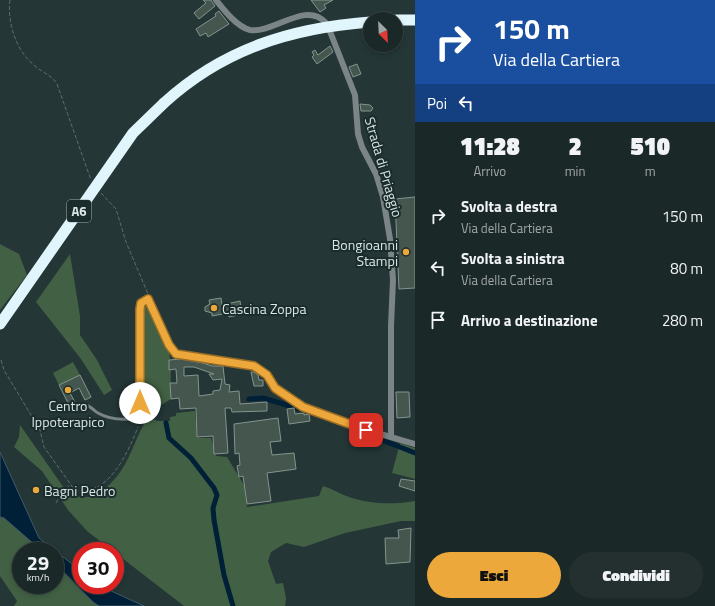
<!DOCTYPE html>
<html lang="it">
<style>
body{margin:0;font-family:"Titillium Web",sans-serif;background:#243030;color:#f1f3f6;height:100vh;display:flex;flex-direction:column;font-size:15px;white-space:nowrap}
*{box-sizing:border-box;margin:0}
p{font-size:13px;color:#a0a6a8}
.icon{flex:none;width:22px;height:22px;fill:none;stroke:currentColor;stroke-width:2;stroke-linecap:round;stroke-linejoin:round}
.map{position:relative;flex:1;overflow:hidden}
.details{display:flex;flex-direction:column;background:#1b2828;width:300px}
.details>*{flex:none}
.top-card{background:#1a4fa0;color:#fff;overflow:hidden}
.needle{width:26px;rotate:156deg}
.buttons{position:absolute;left:363px;top:12px;display:grid;gap:8px}
.buttons a{display:grid;place-items:center;width:40px;height:40px;border-radius:50%;background:#1b2828;box-shadow:0 2px 6px #0003,0 0 0 1px #394445;font-size:20px}
.speed{position:absolute;left:12px;top:542px;display:flex;gap:8px;font-size:20px;font-weight:700;text-align:center}
.speed>*{display:grid;place-content:center;width:52px;height:52px;border-radius:50%;background:#1b2828;box-shadow:0 2px 6px #0003,0 0 0 1px #394445;line-height:1}
.speed small{font-size:10px;font-weight:400}
.speed .limit{border:6px solid #d22;background:#fff;color:#111}
.pin{position:absolute;display:grid;place-items:center;width:34px;height:34px;color:#fff;margin:-17px;border-radius:8px;box-shadow:0 2px 6px #0006}
.me{position:absolute;width:44px;margin:-22px;rotate:0deg;stroke-linejoin:round;filter:drop-shadow(0 0 3px #0008)}
.turn{display:flex;align-items:center;gap:14px;height:84px;padding:0 12px;font-size:18px}
.turn .icon{width:52px;height:52px;stroke-width:2.5}
.turn b{display:block;font-size:28px;line-height:34px}
.then{display:flex;align-items:center;height:38px;padding:0 12px;background:#0003;gap:8px;font-size:15px}
.eta{display:flex;justify-content:space-evenly;align-items:center;height:68px;text-align:center}
.eta b{font-size:24px;font-weight:800;line-height:28px}
.button{display:flex;gap:8px;margin-top:auto;padding:8px 12px}
.button a{flex:1;height:46px;border-radius:24px;background:#eda83b;color:#111;font-size:16px;font-weight:800;line-height:46px;text-align:center}
.button a+a{background:#243030;color:#f1f3f6}
ul{padding:0;list-style:none}
li{display:flex;align-items:center;gap:12px;height:52px;padding:0 12px}
li div{flex:1}
li b{display:block;font-size:15px}
li em{font-style:normal}
main{display:flex;flex:1;min-height:0}
.map>svg:first-child{display:block}
</style>
<main>
<div class="map">
<svg width="415" height="606" viewBox="0 0 415 606">
<rect width="100%" height="100%" fill="#243636"/>
<path fill="#426144" d="M0,244L19,254L27,275L0,310Z
M70,254L80,316V335L97,360L112,390L104,395L81,359L36,302Z
M147,303C154,318 167,335 169,352C172,368 170,383 171,399L158,407L144,408L142,398V312L144,305Z
M73,362L80,375L59,385L53,373Z
M195,411L197,438H211L216,456L227,457L244,485L247,507L319,496L323,486C333,489 340,494 349,497C369,504 395,505 415,501V521H401L345,533L304,547L286,543L271,552L268,561L276,584L283,583L286,598L285,606H184L87,531L68,510L42,471L14,447L19,437L20,425L64,488C76,498 86,501 100,492C129,473 131,444 148,417L158,421H170V417L176,416V413Z
M400,443L415,448V479L392,473Z
M0,517L4,518L42,551H21V585H55V564L93,602L99,606H14L17,601L0,576Z"/>
<path fill="#002037" stroke="#415b6b" d="M0,452L39,538L81,571V585H98L144,606H99L93,602L55,563V551H42L4,518L0,517Z"/>
<g fill="none" stroke-linecap="round" stroke-linejoin="round">
<path stroke="#002037" stroke-width="5" d="M249,399L263,398L310,412
M166,423L169,438L191,458L214,488L217,495L213,508L214,520L224,575L233,606
M374,437L415,453"/>
</g>
<path fill="#45564f" stroke="#83958e" fill-rule="evenodd" d="M203,0H211L215,6L199,19L194,13L206,3Z
M311,0H333L324,5L326,8L320,12Z
M219,11L229,24L208,37L206,33L200,36L196,29L216,16L215,14Z
M330,46L333,52L317,64L312,57L314,55L312,52L315,50L318,55Z
M357,64L361,74L353,77L349,67Z
M360,104L370,105L373,108L371,111H361Z
M415,197V288L399,289L395,199Z
M221,298L222,305L240,301L242,314L229,317L228,313L212,316V313L205,311V307L210,304L209,300Z
M181,359L203,363L212,366H223L225,384L230,385L229,392L239,391L240,404L267,402V411L232,412L231,408H225L228,453L214,454L213,436L197,437L196,408L180,409L179,398L171,399L170,383H177L176,369L169,370V360ZM184,367H194L214,374H209L213,380L222,379L220,390L213,391V394L199,396L198,375L184,376Z
M251,372H254L258,375L259,380H263V386H254Z
M80,375L91,397L85,400L79,388L70,393L76,404L70,407L59,385Z
M396,392H409L410,417L397,418Z
M294,408L295,414L304,413V415L309,414L310,421L289,424L287,409Z
M278,418L281,441L270,442L272,455L294,453L296,469L267,473L271,501L247,504L243,476L239,477L237,466L240,465L239,453L235,454L234,424Z
M401,479L415,481V491L399,486Z
M411,528L410,562L386,564L385,538H399L398,530Z"/>
<g fill="none" stroke-linecap="round" stroke-linejoin="round">
<path stroke="#5e6e6e" stroke-width="1" stroke-dasharray="4 2" stroke-linecap="butt" d="M10,0C7,22 16,51 34,65C42,73 51,74 57,84L91,180
M101,193L116,209L126,242L148,294
M1,360L4,370L40,430L44,447L74,489C108,499 128,452 138,427
M56,503L62,492L70,485"/>
<path stroke="#7b8486" stroke-width="3" d="M85,405C91,406 93,410 98,413C110,420 127,420 139,418"/>
<path stroke="#7b8486" stroke-width="6" d="M216,0C224,10 237,27 250,30C273,34 306,0 326,23
M329,29L355,95L358,134L362,147L376,174L383,197L390,239L393,280L391,326V437
M139,421L140,309L141,303L148,299L169,345L176,354L254,366L267,375L275,388L303,407L353,426L415,444"/>
<path stroke="#e1f6fc" stroke-width="11" d="M396,20H415
M164,103C223,49 291,28 370,22"/>
<path stroke="#e1f6fc" stroke-width="11" d="M0,324L133,133L164,103"/>
</g>
<g fill="none" stroke-linecap="round" stroke-linejoin="round">
<defs>
<path id="route" d="M140,403V309L141,303L148,299L169,345L176,354L254,366L267,375L275,388L303,407L366,430"/>
</defs>
<use href="#route" stroke="#9a6d26" stroke-width="10"/>
<use href="#route" stroke="#eda83b" stroke-width="7"/>
</g>
<g fill="#eda83b" stroke="#1a2c2c" stroke-width="1.5">
<circle cx="406" cy="252" r="4"/>
<circle cx="214" cy="308" r="4"/>
<circle cx="68" cy="390" r="4"/>
<circle cx="36" cy="490" r="4"/>
</g>
<g text-anchor="middle" dominant-baseline="central" stroke-width="4" stroke-linejoin="round" paint-order="stroke">
<rect fill="#1a2c2c" stroke="#a0aeae" stroke-width="1" x="67" y="200" width="24" height="22" rx="3"/>
<g font-size="13" font-weight="bold" fill="#dae5e5">
<text x="79" y="211">A6</text>
</g>
<g font-size="14" fill="#dae5e5" stroke="#1a2c2c">
<text transform="translate(384 167) rotate(74)">Strada di Priaggio</text>
</g>
<g font-size="14" fill="#dae5e5" stroke="#1a2c2c" text-anchor="start">
<text x="398" y="244" text-anchor="end">Bongioanni<tspan x="398" dy="16">Stampi</tspan></text>
<text x="222" y="308">Cascina Zoppa</text>
<text x="68" y="405" text-anchor="middle">Centro<tspan x="68" dy="16">Ippoterapico</tspan></text>
<text x="44" y="490">Bagni Pedro</text>
</g>
</g>
</svg>
<div class="buttons">
<a><svg class="needle" viewBox="-14 -14 28 28"><path d="M0-13l5 13h-10z" fill="#e53935"/><path d="M0 13l5-13h-10z" fill="#a0a6a8"/></svg></a>
</div>
<div class="speed"><div>29<small>km/h</small></div><div class="limit">30</div></div>
<div class="pin" style="left:366px;top:430px;background:#d93025"><svg class="icon" aria-label="arrive" viewBox="0 0 24 24"><path d="M6 21V4h12l-3 4 3 4H6"/></svg></div>
<svg class="me" style="left:140px;top:403px" viewBox="-20 -20 40 40"><circle r="19" fill="#fff"/><path d="M0-13L10 11 0 6-10 11z" fill="#eda83b"/></svg>
</div>
<section class="details">
<div class="top-card">
<div class="turn"><svg class="icon" aria-label="right" viewBox="0 0 24 24"><path d="M7 20v-9h11M14 6l5 5-5 5"/></svg><div><b>150 m</b>Via della Cartiera</div></div>
<div class="then">Poi<svg class="icon" aria-label="left" viewBox="0 0 24 24"><path d="M17 20v-9H6M10 6l-5 5 5 5"/></svg></div>
</div>
<div class="eta">
<div><b>11:28</b><p>Arrivo</p></div>
<div><b>2</b><p>min</p></div>
<div><b>510</b><p>m</p></div>
</div>
<ul>
<li><svg class="icon" aria-label="right" viewBox="0 0 24 24"><path d="M7 20v-9h11M14 6l5 5-5 5"/></svg><div><b>Svolta a destra</b><p>Via della Cartiera</p></div><em>150 m</em></li>
<li><svg class="icon" aria-label="left" viewBox="0 0 24 24"><path d="M17 20v-9H6M10 6l-5 5 5 5"/></svg><div><b>Svolta a sinistra</b><p>Via della Cartiera</p></div><em>80 m</em></li>
<li><svg class="icon" aria-label="arrive" viewBox="0 0 24 24"><path d="M6 21V4h12l-3 4 3 4H6"/></svg><div><b>Arrivo a destinazione</b></div><em>280 m</em></li>
</ul>
<div class="button"><a>Esci</a><a>Condividi</a></div>
</section>
</main>
